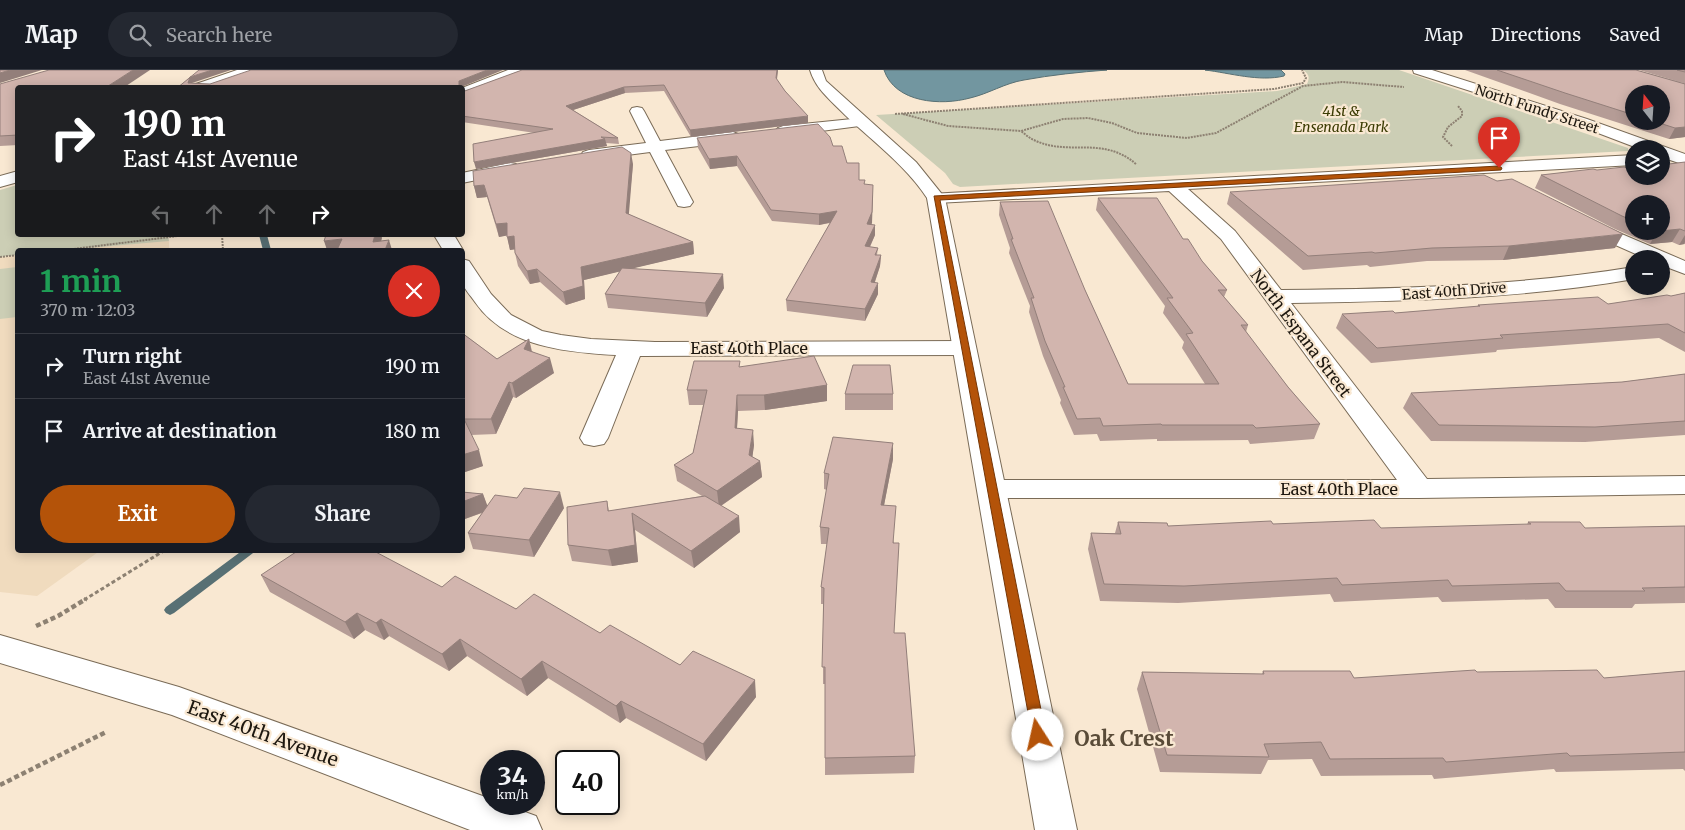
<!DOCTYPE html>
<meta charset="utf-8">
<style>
body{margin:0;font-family:Merriweather,serif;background:#242831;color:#f1f3f6;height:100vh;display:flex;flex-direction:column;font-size:19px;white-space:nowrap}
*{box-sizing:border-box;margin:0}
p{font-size:16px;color:#9ea1a6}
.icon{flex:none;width:28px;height:28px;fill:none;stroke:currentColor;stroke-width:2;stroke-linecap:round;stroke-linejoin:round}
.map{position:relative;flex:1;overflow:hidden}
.side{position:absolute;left:15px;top:178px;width:450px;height:305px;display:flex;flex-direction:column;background:#171b24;border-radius:5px;box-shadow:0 2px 12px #0003}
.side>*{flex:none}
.guide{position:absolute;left:15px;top:15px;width:450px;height:152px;border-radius:5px;box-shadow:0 2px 12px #0003;background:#202124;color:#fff;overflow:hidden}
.needle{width:32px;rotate:343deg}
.buttons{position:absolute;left:1625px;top:15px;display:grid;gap:10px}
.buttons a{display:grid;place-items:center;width:45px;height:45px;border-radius:50%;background:#171b24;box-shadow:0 2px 12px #0003;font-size:25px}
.speed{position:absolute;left:480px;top:680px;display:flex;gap:10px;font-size:25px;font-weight:700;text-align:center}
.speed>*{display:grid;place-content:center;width:65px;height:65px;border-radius:50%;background:#171b24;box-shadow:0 2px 12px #0003;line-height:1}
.speed small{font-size:12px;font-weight:400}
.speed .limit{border:2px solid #111;border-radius:8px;background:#fff;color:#111}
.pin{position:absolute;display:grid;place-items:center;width:42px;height:42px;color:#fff;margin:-51px -21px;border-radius:50% 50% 50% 0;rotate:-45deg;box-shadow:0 0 5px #0007}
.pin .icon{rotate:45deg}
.me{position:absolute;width:55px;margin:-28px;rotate:350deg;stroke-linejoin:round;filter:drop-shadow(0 0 4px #0008)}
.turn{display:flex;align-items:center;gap:18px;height:105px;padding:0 25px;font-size:22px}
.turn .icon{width:65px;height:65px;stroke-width:2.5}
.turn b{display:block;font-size:35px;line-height:42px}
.lanes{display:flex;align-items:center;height:48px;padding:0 25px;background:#0003;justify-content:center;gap:25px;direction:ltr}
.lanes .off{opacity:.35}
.round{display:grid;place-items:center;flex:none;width:52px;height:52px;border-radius:26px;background:#242831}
.summary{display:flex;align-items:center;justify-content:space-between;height:85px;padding:0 25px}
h1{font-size:30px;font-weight:700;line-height:38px;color:#1e9e55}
.cta{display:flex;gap:10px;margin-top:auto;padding:10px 25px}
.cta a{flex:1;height:58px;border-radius:30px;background:#b45309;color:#fff;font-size:20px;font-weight:700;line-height:58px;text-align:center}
.cta a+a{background:#242831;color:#f1f3f6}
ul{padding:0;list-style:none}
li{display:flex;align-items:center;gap:15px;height:65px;padding:0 25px;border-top:1px solid #363941}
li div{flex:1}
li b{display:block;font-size:19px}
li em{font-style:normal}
header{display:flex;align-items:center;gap:30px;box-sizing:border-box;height:70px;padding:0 25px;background:#171b24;border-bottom:1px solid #363941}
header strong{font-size:24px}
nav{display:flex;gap:28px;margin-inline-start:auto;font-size:18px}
.search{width:350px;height:45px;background:#242831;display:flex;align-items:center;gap:12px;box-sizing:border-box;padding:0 18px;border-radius:28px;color:#9ea1a6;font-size:19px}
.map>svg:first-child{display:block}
</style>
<header>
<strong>Map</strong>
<div class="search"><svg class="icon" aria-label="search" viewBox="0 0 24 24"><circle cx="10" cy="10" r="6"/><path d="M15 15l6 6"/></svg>Search here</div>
<nav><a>Map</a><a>Directions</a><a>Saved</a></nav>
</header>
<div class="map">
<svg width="1685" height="760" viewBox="0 0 1685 760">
<rect width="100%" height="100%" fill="#f9e8d2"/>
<path fill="#f0dbbe" d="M169,171V180H65L140,172Z
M17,185L18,480H101L37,526L0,522V187Z"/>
<path fill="#ccceb5" d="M1303,0H1399L1628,78V81L960,117L953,114L945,103L876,45L1277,21L1307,14C1310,7 1309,4 1303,0Z
M17,115L18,165H168L169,171L65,180H18L17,185L0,187V120Z
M17,197V247L0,249V199Z"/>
<path fill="#7296a0" stroke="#587074" d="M884,0H1107C1080,2 1051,5 1024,10C1005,13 988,24 970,28C941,36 895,33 884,0Z
M1205,0H1281L1285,4L1284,6C1259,12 1230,3 1205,0Z"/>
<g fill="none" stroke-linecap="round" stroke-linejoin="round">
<path fill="#587074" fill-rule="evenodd" d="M259,165H267L271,180H263Z
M243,480H257L174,543L170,545L166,543L164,540L166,537Z"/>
<defs>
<path id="minor" d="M237,0H256L255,3L212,18H192L193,15Z
M508,0H526L525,3L462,27V18Z
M1413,0H1432L1587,49L1685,84V95L1661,87V79H1640L1577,55L1414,3Z
M637,37L642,38L644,41L660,71L733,62L738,64L741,67L738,70L733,72L665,80L693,132L690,136L684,137L678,136L650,82L589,90L583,88L581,85L583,82L589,80L646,73L630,41L632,38Z
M862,48L867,49L869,52L867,55L783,66L778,64L775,61L778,58L783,56Z
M1634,85V95L1188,119L1235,161L1281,220C1398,219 1518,216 1634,197V209C1521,229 1405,231 1291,233L1427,409L1685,406V424L1419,428H992L982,426L978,419L982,412L992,410H1397L1221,169L1169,121L936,133L930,132L927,128L930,124Z
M510,93L516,94L518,98L516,102L462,113V103Z
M18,101V112L0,117V106Z
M1584,148L1685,191V204L1661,195V189H1647L1577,158L1575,154L1577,150Z
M434,165H454L463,180H443Z
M462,189L469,191L491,224L511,245L542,261L561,265L591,269L655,272L964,271L972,273L976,278L972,283L964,285L640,286L608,368L604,374L594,376L584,374L580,368L616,285C565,282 506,277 475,232C471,226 464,219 462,212C461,205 462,196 462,189Z"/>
<path id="tertiary" d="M810,0H822L826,11L916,92L945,128L1077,760H1035L927,128C904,93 869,69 840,40C827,27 815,17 810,0Z
M0,565L179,617L491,729V734H503L536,746L542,760H470L172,645L0,593Z"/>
</defs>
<use href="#minor" stroke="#7a6b57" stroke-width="2"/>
<use href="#tertiary" stroke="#7a6b57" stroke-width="2"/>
<path stroke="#8d8172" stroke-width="2" stroke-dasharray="2 1" stroke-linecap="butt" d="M895,44L1274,19L1303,13L1306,8L1302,0
M903,44L948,56L1021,61
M1452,76L1443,67L1448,57L1462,46V41L1458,36
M1136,94C1102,65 1069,87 1034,70C1029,68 1025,64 1021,61L1063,49L1088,48L1112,53L1137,63L1187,68L1216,63L1303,16L1342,12L1404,17
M222,165L223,180
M65,180L186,165
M0,187L18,185"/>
<path stroke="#8d8172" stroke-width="3" stroke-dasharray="4 2.5" stroke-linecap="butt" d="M84,530L165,480"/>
<path stroke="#8d8172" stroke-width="4.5" stroke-dasharray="5 3" stroke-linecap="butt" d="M36,556L58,546L86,529
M0,715L106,662"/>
<use href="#minor" fill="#fff" fill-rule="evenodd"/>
<use href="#tertiary" fill="#fff" fill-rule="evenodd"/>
</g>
<path fill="#b59c96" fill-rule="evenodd" d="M522,0H778L777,10L808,53L691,67L664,21L625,23L573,40L618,68L619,74L606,73L607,76L476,99L535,63L462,52V22Z
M1465,0H1636L1683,13L1639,0H1685V67L1669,69L1560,34ZM1634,24L1661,51H1634Z
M0,14L18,18V75L0,76Z
M697,68L833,76L847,93L859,110L865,114L872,153L871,154L875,165L870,177L878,178L877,185H881L880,196L875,212L878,224L865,251L787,241L786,230L830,153L819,155L772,151L737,96L710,99L698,78Z
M1685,92V174L1679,175L1672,172L1650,174L1615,159L1535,118L1541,105L1597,100L1631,99ZM1634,134L1661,161H1634Z
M633,94L628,144L693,172L694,184L633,198L724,218L707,247L608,238L605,224L620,201L584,210L585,229L566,235L540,212L530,214L518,196L515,183V179L510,180L507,165L499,167L487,127L477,128L474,116Z
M1230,122L1615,178L1503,190L1427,191L1370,197L1367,195L1303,200L1227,134Z
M1098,128L1183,169L1227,220L1224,227L1248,255L1246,262L1288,317L1320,354L1314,369L1250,374L1248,370L1157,371V369L1100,371L1097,364L1074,365L1060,333L1061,330L1043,286L1029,242L1030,236L1009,183L1010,178L999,145L1000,132L1085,220L1128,314H1205L1182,278L1184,272L1163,243L1165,236L1096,140Z
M1685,223V282L1659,268L1497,280L1496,282L1371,293L1336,258L1342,244L1395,243L1477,237L1478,235L1608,234L1671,226Z
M462,263L497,289L529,269L532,281L554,303L516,328L513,327L496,364L471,365L483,396L462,403Z
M740,297L827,315V331L765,340L738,341L737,358L754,375L752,387L760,391L762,407L721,436L740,462L694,498L635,460L638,492L612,496L572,491L568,475L607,431L609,441L702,426L677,411L674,395L693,383L703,335H689L687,320Z
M1685,304V365L1585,372L1431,371L1403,338L1411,323L1622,312Z
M845,324H893V340H845Z
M893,389L884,435L894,473V563L915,686L914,703L825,705V614H823V534H821V517L827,474H821L820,457L827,420L824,419V403Z
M462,422L483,424L487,436L564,438L534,487L473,479L468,463L482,443L462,450Z
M1118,452L1168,456L1273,454L1381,458L1527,455L1528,452L1585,458L1685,456V533L1635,534L1632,538H1555L1548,529L1442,532L1438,527L1334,532L1330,524L1178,533L1100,531L1088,479L1091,463H1115Z
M261,505L442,517L600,563L680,595L756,627L706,691L626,648L620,653L548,608L527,626L467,586L449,601L389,566L384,570L365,560L354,569L270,522Z
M1263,601L1354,608L1477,602L1604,608L1685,601V701L1683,699L1556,702L1554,699L1434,709L1432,705L1321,706L1312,689L1268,690L1261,704L1160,702L1137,619L1142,602L1262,604Z"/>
<path fill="#937f7a" d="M10,0H42L0,13V3Z
M133,0H150L123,18H105Z
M212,0H231L192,13H188L190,7Z
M487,0H503L459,18V11Z
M777,0H778L776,14V8Z
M624,17L625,23L567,42L566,36Z
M808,46V53L691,67L690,60Z
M1685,57V67L1669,69L1675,58Z
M605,69L607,76L476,99L474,92Z
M631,83L633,94L628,155L626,143Z
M737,86V96L710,99L709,89Z
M484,115L487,127L477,128L474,116Z
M873,125L872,153L866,165L867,154Z
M837,141V151L819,155V144Z
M507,153L510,165L499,167L496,154Z
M875,155V165L865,187V176Z
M1680,159L1672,172L1650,174L1657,161Z
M1623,164L1615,178L1503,190L1509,176Z
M375,165H381L382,168L379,180L373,172Z
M1685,165V172L1684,174L1679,175Z
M514,166L517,179L510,180L507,167Z
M342,169L346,180H327L324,171Z
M389,170L392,180H385Z
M693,172L694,184L584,210L585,229L566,235L563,222L581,197Z
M881,185L880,196L871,223V212Z
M537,199L540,212L530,214L527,201Z
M723,204L724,218L707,247L705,233Z
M878,213V224L865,251V239Z
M529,269L532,284L524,279Z
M550,288L554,303L516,328L512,313Z
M509,312L513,327L496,364L491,349Z
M827,315V331L765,340L764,325Z
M737,325L738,341L736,374L735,358Z
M753,360L754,375L751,398L760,391L762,407L719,437L717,421L749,385Z
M893,373V389L881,451V435Z
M479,380L483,396L462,403V385Z
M560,422L564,438L534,487L529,470Z
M483,424L489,440L462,450V432Z
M632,443L635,460L638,492L612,496L608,480Z
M739,446L740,462L694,498L691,481Z
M357,543L365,560L354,569L345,552Z
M381,549L389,566L384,570L376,553Z
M460,569L467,586L449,601L442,584Z
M542,591L548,608L527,626L521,609Z
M755,610L756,627L706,691L703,674Z
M621,631L626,648L620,653L616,636Z"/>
<path fill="#d2b5ae" stroke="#937f7a" d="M0,0H10L0,3Z
M49,0H133L105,18H18V65L0,66V14Z
M199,0H212L190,7L188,13L210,14L251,0H487L459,11V18H177Z
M522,0H777L776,8L785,21L808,46L690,60L664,15L624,17L566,36L618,68L601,67L605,69L474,92L473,74L553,59L462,46V22Z
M1497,0H1636L1685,14V57L1675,58L1653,51H1661V24H1634V45L1565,23Z
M1677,0H1685V2Z
M818,54L830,67L833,76H842L847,93H859V110H865L864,114L873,115L872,142L867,154L875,155L865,176L878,178L875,185H881L871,212L878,213L865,239L786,230L837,141L819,144L771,140L737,86L709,89L697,68Z
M622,77L631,83L626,143L693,172L581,197L583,216L563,222L537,199L527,201L515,183L514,166L507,167V153L496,154L484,115L474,116L473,101Z
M1685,92V161L1680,159L1661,161V134H1634V151L1622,146L1541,105L1593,99L1597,100L1624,97L1631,99H1634V106H1661V95Z
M1484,105L1497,111L1512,109L1623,164L1509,176L1432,178L1375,183L1372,182L1308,186L1230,122Z
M1098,128H1157L1183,169H1188L1202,191L1227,220H1218L1248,255H1241L1288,317L1320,354L1256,358L1253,355H1162L1161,354L1103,356L1100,348L1077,349L1063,317H1065L1045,271L1031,228H1034L1011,169H1013L1000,132L1048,131L1085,220L1128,314H1219L1186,264L1193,263L1167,228H1173Z
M326,165H375L373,172L389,170L385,180H337L342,169L324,171Z
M622,198L723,204L705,233L605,224Z
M1685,223V263L1668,254L1500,265L1503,268L1377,278L1342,244L1393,241L1395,243L1480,236L1478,235L1598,227L1608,234L1667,225L1671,226Z
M462,263L497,289L529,269L524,279L550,288L512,313L509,312L491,349H464L479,380L462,385Z
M814,286L827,315L764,325H737L735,358L753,360L749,385L760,391L717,421L674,395L693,383L707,320H687L694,291H740L739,297Z
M853,295H890L893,324H845Z
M1685,304V351L1595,357L1439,355L1411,323L1622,312Z
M833,367L893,373L881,435L896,436L893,473H899L894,563H905L915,686L825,688V597H822L824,518L821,517L829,458L820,457L829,404L824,403Z
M524,418L560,422L529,470L468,463L495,425L517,428Z
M462,422L483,424L462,432Z
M705,426L739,446L691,481L632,443L635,475L608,480L568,475L567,437L607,431L608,441Z
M1374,450L1381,458L1531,454L1528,452H1580L1585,458L1685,456V517L1642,518L1645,521H1566L1559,513L1452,516L1448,510L1342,515L1337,508L1184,516L1104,514L1091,463L1121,464L1118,452L1167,453L1168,456L1271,451L1273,454Z
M299,480H372L442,517L455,506L516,539L534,524L600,563L610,555L680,595L693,581L755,610L703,674L621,631L616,636L542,591L521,609L460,569L442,584L381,549L376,553L357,543L345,552L261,505Z
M1475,600L1477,602L1597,600L1604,608L1685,601V682L1570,686L1567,683L1446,692L1443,688L1330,689L1321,672L1264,674L1269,687L1167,685L1142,602L1264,604L1263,601H1350L1354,608Z"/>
<path fill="#b45309" stroke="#753606" d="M1499,96L1502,98L1501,100L940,130L1046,665L1044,670L1038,672L1033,670L934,126Z"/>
<g text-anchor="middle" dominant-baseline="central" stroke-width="4.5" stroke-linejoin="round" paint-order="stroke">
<g font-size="14" fill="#1d170f" stroke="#f9e8d2">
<text transform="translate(1537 39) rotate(18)">North Fundy Street</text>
<text transform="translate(1454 221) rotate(-4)">East 40th Drive</text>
</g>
<g font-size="14" font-style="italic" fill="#3c3c04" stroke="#f9e8d2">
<text x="1341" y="41">41st &amp;<tspan x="1341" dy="16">Ensenada Park</tspan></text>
</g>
<g font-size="16" fill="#1d170f" stroke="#f9e8d2">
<text transform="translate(1301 263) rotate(53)">North Espana Street</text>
<text x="749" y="278">East 40th Place</text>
<text x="1339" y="419">East 40th Place</text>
</g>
<g font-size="19" fill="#1d170f" stroke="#f9e8d2">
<text transform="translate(263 663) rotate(20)">East 40th Avenue</text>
</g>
<g font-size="21" font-weight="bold" fill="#594b38" stroke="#f9e8d2">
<text x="1124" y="668">Oak Crest</text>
</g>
</g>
</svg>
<div class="buttons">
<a><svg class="needle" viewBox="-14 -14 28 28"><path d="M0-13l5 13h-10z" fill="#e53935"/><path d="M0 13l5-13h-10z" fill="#9ea1a6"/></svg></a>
<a><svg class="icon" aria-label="layers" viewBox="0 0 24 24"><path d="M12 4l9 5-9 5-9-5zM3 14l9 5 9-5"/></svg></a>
<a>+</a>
<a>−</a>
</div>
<div class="speed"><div>34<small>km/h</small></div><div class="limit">40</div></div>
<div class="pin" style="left:1499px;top:98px;background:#d93025"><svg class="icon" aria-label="arrive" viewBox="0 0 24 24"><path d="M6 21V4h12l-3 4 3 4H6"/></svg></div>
<svg class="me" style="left:1038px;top:665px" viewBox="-20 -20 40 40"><circle r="19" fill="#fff"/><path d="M0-13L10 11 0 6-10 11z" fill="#b45309"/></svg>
<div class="guide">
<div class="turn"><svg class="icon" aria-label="right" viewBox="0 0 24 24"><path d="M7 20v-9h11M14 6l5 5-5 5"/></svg><div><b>190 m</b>East 41st Avenue</div></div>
<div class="lanes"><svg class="icon off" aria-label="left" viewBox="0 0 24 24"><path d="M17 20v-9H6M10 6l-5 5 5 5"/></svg><svg class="icon off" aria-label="ahead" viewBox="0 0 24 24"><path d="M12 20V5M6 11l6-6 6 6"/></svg><svg class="icon off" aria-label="ahead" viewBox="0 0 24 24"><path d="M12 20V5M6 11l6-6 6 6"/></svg><svg class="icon" aria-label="right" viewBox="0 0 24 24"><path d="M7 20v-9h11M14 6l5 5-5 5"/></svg></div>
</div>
<section class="side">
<div class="summary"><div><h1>1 min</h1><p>370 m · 12:03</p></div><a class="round" style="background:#d93025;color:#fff"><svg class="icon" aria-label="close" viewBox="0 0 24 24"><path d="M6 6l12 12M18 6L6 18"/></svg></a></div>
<ul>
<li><svg class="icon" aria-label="right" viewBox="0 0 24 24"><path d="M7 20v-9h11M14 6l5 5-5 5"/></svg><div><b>Turn right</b><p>East 41st Avenue</p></div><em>190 m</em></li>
<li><svg class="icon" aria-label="arrive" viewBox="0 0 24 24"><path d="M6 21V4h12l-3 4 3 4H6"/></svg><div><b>Arrive at destination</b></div><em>180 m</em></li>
</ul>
<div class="cta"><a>Exit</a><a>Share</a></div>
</section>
</div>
